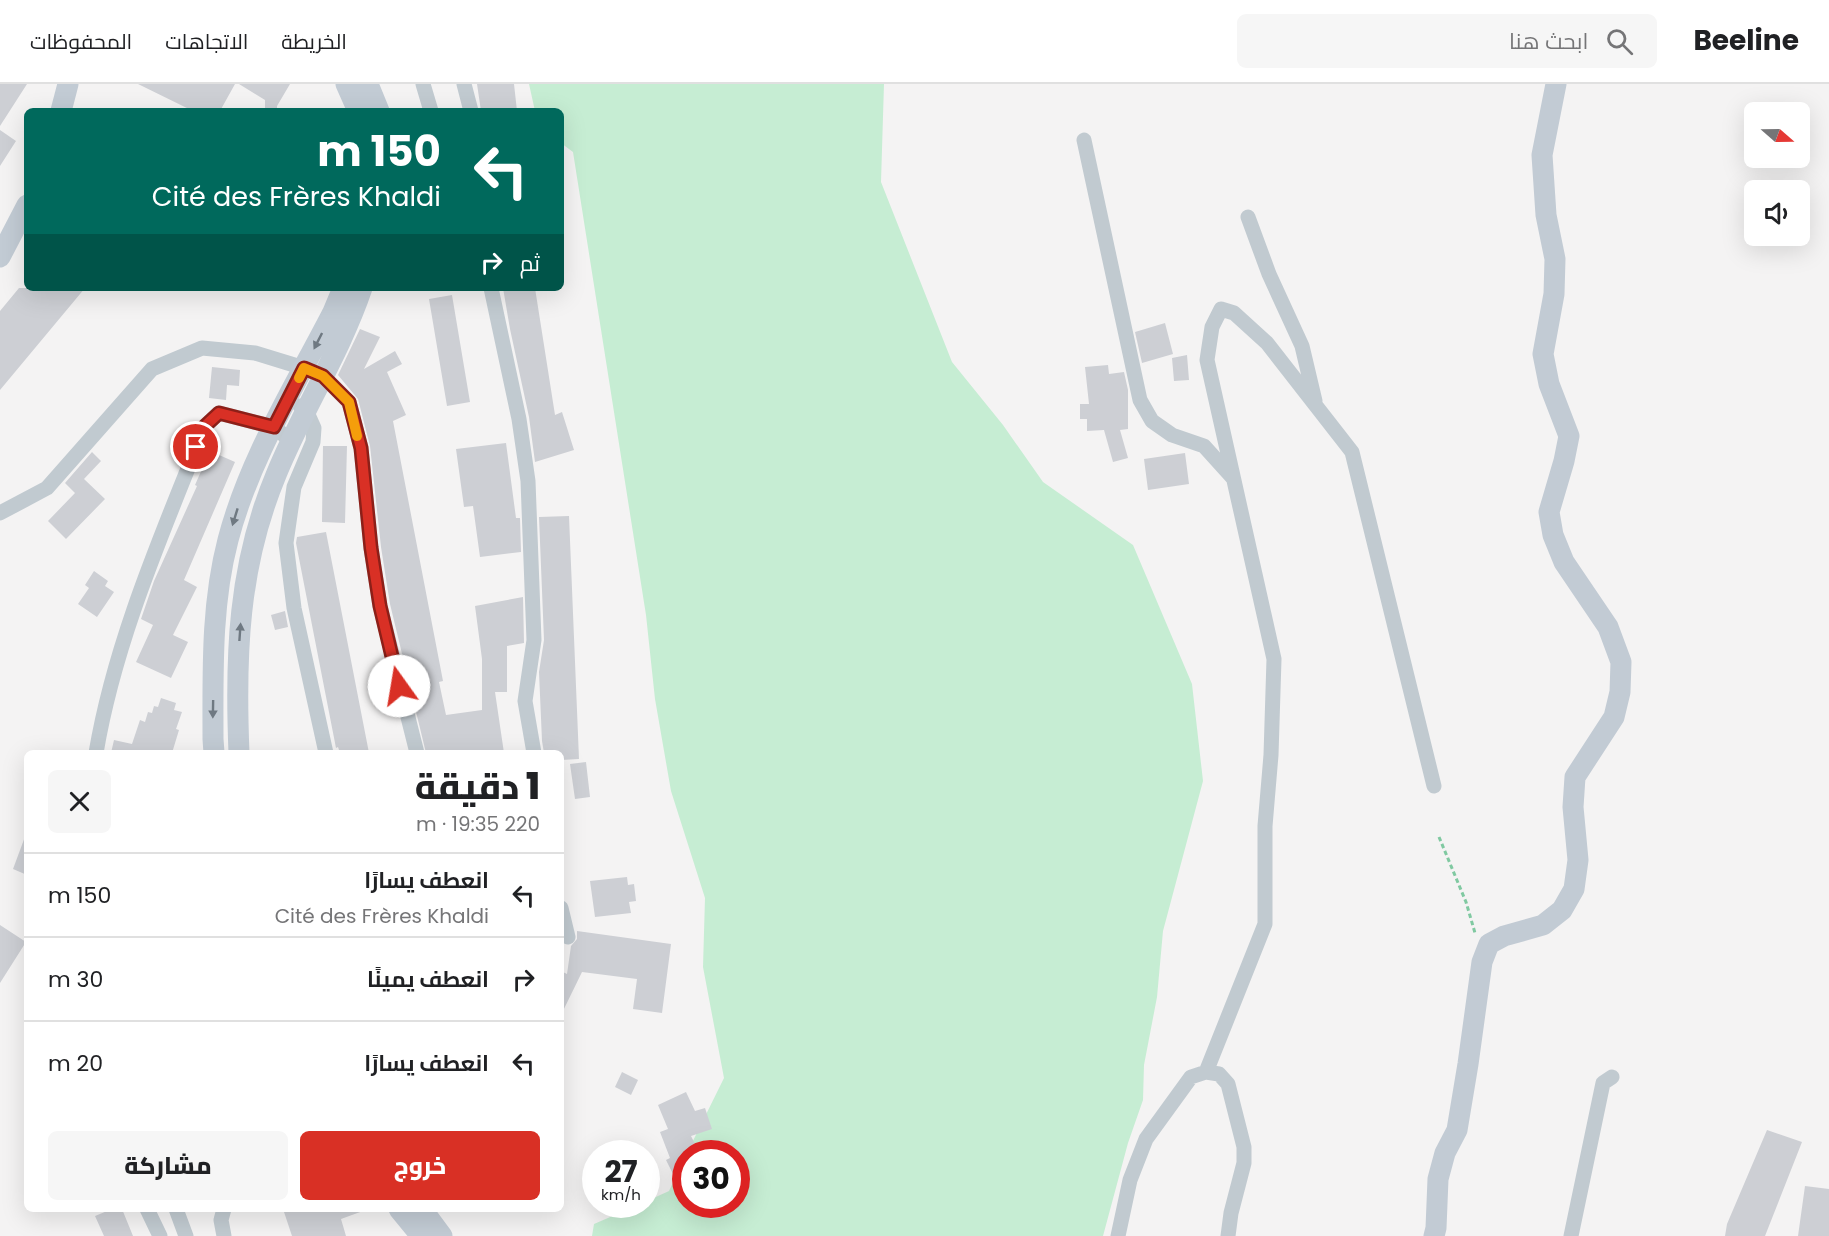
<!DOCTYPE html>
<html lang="ar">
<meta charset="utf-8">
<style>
body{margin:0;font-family:Poppins,Cairo,sans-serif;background:#f6f6f6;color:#202124;direction:rtl;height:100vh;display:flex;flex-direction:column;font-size:22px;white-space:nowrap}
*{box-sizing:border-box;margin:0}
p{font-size:20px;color:#757577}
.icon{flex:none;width:33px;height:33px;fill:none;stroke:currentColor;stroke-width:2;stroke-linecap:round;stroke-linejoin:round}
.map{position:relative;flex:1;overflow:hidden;direction:ltr}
.details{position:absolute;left:24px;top:666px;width:540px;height:462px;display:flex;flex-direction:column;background:#fff;border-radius:9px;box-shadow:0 6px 24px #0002;direction:rtl}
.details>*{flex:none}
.hud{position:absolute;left:24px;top:24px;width:540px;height:183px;border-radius:9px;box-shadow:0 6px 24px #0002;direction:rtl;background:#00695c;color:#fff;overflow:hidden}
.needle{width:39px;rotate:110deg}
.fabs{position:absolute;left:1744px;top:18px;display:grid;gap:12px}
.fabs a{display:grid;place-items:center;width:66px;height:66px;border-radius:9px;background:#fff;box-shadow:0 6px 24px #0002;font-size:30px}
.speed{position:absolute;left:582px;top:1056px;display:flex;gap:12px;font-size:30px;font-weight:700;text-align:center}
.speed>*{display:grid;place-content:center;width:78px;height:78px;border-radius:50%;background:#fff;box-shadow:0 6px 24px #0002;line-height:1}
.speed small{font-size:15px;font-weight:400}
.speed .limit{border:9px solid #d22;background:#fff;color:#111}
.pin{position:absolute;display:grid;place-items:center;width:51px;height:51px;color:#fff;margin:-26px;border:3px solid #fff;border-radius:50%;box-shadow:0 2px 6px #0007}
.me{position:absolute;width:66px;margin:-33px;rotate:347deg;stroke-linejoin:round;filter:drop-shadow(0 0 4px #0008)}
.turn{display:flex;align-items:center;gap:21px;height:126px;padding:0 24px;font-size:27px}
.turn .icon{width:78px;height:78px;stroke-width:2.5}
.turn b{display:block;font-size:42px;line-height:51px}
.then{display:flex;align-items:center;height:57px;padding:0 24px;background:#0003;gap:12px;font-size:22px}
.round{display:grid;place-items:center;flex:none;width:63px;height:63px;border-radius:9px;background:#f6f6f6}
.head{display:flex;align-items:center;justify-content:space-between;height:102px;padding:0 24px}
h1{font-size:36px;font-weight:800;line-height:45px}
.button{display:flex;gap:12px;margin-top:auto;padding:12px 24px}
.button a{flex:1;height:69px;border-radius:9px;background:#d93025;color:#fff;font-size:24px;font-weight:800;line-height:69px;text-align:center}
.button a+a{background:#f6f6f6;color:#202124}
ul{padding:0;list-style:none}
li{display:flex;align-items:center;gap:18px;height:84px;padding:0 24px;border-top:2px solid #e0e0e0}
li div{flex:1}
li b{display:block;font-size:22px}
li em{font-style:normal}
header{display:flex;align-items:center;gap:36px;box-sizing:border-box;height:84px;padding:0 30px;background:#fff;border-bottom:2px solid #e0e0e0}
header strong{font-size:28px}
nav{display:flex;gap:33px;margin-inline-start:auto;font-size:21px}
.search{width:420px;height:54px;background:#f6f6f6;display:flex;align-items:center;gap:15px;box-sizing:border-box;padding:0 21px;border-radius:9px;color:#757577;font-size:22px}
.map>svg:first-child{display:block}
</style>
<header>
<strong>Beeline</strong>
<div class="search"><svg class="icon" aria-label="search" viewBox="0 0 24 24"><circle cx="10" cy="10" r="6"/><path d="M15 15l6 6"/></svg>ابحث هنا</div>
<nav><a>الخريطة</a><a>الاتجاهات</a><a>المحفوظات</a></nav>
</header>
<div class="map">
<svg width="1829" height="1152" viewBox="0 0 1829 1152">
<rect width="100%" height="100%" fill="#f4f3f3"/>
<path fill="#c6edd3" d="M529,0H884L881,98L952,278L1003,341L1043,398L1133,461L1192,600L1203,697L1163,847L1157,913L1144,981L1143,1016L1128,1059L1103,1152H592L594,1140L638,1121L646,1120L647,1117L669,1107L685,1073L686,1120H736V1070L687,1069L724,994L703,883L705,814L671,707L655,615L646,531L573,68L561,59V27H535Z"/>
<path fill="#cdcfd4" d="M0,0H27L0,42Z
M138,0H235L220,27H193Z
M239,0H290L277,22V27H265V16Z
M477,0H514L517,27H481Z
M0,46L16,57L0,82Z
M19,204H85L0,306V227Z
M503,204H535L555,331L562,328L574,366L535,378L529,333L510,245Z
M452,211L470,318L447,322L429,215Z
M1165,239L1173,270L1142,279L1135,248Z
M360,245L380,253L364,285L395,267L402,280L387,288L406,331L393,337L443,597L439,598L446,631L482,626V575L475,522L523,513L524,559L507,562V608H495L504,669H426L390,520L381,463L370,362L358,315L338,291Z
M1187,271L1189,296L1174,297L1172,274Z
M1108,281L1109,290L1124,288L1128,306V345L1120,346L1128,374L1113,378L1104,346L1087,347V335H1080V320H1089L1085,283Z
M212,283L240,286L239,302L227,301L226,316L209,314Z
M506,359L516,434H520L521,468L480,473L473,422L464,423L456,365Z
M323,362H347L345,439L322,438Z
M210,367L235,378L184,496L197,503L173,551L188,558L171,594L136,578L153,541L141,535L154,497L197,402L195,401Z
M92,368L101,377L84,395L105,415L66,455L48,437L75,409L65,399Z
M1185,369L1189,400L1148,406L1144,375Z
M569,432L579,675L561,676V669H544L542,657L539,588L544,556L539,433Z
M326,448L369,669H340L338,663L336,664L296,459L297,453Z
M94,487L108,497L105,502L114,508L97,533L78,520L89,504L85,501Z
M285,527L288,543L275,546L271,531Z
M161,614L176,619L174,626L182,628L176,645L179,646L172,669H111L114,656L132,660L140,636L145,638L148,628L152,629L154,622L158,623Z
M586,678L590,713L575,715L570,680Z
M26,750L27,751V791L13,785Z
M627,793L628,801L634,800L636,817L629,818L631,829L595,833L590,797Z
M0,841L26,858L0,899Z
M577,847L671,860L662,929L633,925L637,895L582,888L561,931V887L567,890L571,862L577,855Z
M622,988L638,996L631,1011L615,1003Z
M686,1008L695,1027L705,1024L712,1045L691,1052L700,1070H686V1083L673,1090L666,1076L670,1074L660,1048L668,1045L658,1021Z
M1767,1046L1802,1058L1765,1152H1725L1727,1140Z
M1805,1102L1829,1105V1152H1798Z
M112,1125H122L133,1152H104L95,1132Z
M283,1125H363V1127L341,1135L346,1152H292Z"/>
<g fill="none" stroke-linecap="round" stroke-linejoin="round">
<path stroke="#80c9a1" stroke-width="3" stroke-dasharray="4.5 3" stroke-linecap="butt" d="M1439,753L1466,818L1475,849"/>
<path stroke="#c1cad0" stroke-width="15" d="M423,0L431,27
M464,0L471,27
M1084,56L1140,316L1152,337L1172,351L1204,362L1232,393
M1248,133L1269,190L1302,262L1315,317
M491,204L519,335L528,397L534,556L525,617L534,669
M300,322L306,326L314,344L313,358L294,403L286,459L294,524L326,669
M0,429L47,404L152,285L202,264L255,269L304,284L323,292L349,318L361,364L371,464L380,522L417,669
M96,669C115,556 163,448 205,342L219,329L274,343L291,357
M561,824L568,853
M1206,988L1265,840V742L1271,671L1274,575L1207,276L1212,243L1221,225L1234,229L1267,259L1352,368L1434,702
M147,1125L160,1152
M176,1125L186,1152
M224,1125L221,1136L224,1152
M1118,1152L1130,1096L1146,1055L1191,993L1206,988L1219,990L1228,1000L1244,1063V1079L1231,1129L1228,1152
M1571,1152L1603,999L1612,993"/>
<path stroke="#c2cbd4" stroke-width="21" d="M346,0L358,27
M368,0L379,27
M61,27L68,0
M0,173L27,121
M214,669L213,655C213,588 211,521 228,456C249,375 295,302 333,228L343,204
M239,669C235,571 238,482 276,391C302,327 340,269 362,204
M399,1125L421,1152
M422,1125L442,1152
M1434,1152L1436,1144L1438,1095L1445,1069L1457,1046L1468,980L1482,878L1489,860L1504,852L1543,841L1562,826L1574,805L1578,776L1573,723L1575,693L1614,633L1620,608L1621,578L1608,543L1564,478L1553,451L1549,428L1564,377L1569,352L1549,300L1543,270L1554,210L1555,175L1546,131L1542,71L1556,0"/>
</g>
<defs><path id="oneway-solid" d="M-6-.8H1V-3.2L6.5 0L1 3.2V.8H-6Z" transform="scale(1.5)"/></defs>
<g fill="#6f7982">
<use href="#oneway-solid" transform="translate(318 257) rotate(117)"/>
<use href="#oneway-solid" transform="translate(235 433) rotate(107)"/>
<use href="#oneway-solid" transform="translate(240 548) rotate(-86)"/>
<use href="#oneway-solid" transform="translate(213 625) rotate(91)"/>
</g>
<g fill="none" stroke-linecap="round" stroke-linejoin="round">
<defs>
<path id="route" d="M196,363L205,342L219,329L274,343L304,284L323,292L349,318L361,364L371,464L380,522L399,602"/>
</defs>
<use href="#route" stroke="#8d1f18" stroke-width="15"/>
<use href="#route" stroke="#d93025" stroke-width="10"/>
<path stroke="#f59e0b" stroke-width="10" d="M299,294L304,284L323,292L349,318L357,352"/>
</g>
</svg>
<div class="fabs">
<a><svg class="needle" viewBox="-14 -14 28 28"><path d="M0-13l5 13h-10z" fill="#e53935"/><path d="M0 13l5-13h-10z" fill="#757577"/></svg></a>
<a><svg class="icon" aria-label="sound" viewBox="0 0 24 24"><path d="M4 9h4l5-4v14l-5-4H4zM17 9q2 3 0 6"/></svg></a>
</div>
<div class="speed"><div>27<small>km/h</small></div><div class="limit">30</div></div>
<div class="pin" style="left:196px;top:363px;background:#d93025"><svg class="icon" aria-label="arrive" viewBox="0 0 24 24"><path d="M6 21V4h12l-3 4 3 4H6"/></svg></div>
<svg class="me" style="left:399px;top:602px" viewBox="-20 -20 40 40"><circle r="19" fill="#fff"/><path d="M0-13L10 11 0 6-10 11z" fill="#d93025"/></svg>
<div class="hud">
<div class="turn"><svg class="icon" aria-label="left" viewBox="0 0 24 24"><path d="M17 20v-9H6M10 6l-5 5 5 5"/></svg><div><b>150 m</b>Cité des Frères Khaldi</div></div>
<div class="then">ثم<svg class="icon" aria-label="right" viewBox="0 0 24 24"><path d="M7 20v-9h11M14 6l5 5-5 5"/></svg></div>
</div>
<section class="details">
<div class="head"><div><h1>1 دقيقة</h1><p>220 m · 19:35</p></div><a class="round"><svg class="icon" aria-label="close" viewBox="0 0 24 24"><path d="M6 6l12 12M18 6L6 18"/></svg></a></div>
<ul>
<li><svg class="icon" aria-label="left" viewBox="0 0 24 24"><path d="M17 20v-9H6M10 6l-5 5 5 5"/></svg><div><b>انعطف يسارًا</b><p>Cité des Frères Khaldi</p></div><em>150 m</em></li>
<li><svg class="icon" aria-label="right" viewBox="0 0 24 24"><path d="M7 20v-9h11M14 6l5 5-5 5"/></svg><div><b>انعطف يمينًا</b></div><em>30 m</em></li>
<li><svg class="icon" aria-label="left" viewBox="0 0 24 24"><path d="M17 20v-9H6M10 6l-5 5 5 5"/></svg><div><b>انعطف يسارًا</b></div><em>20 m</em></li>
</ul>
<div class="button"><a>خروج</a><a>مشاركة</a></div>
</section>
</div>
